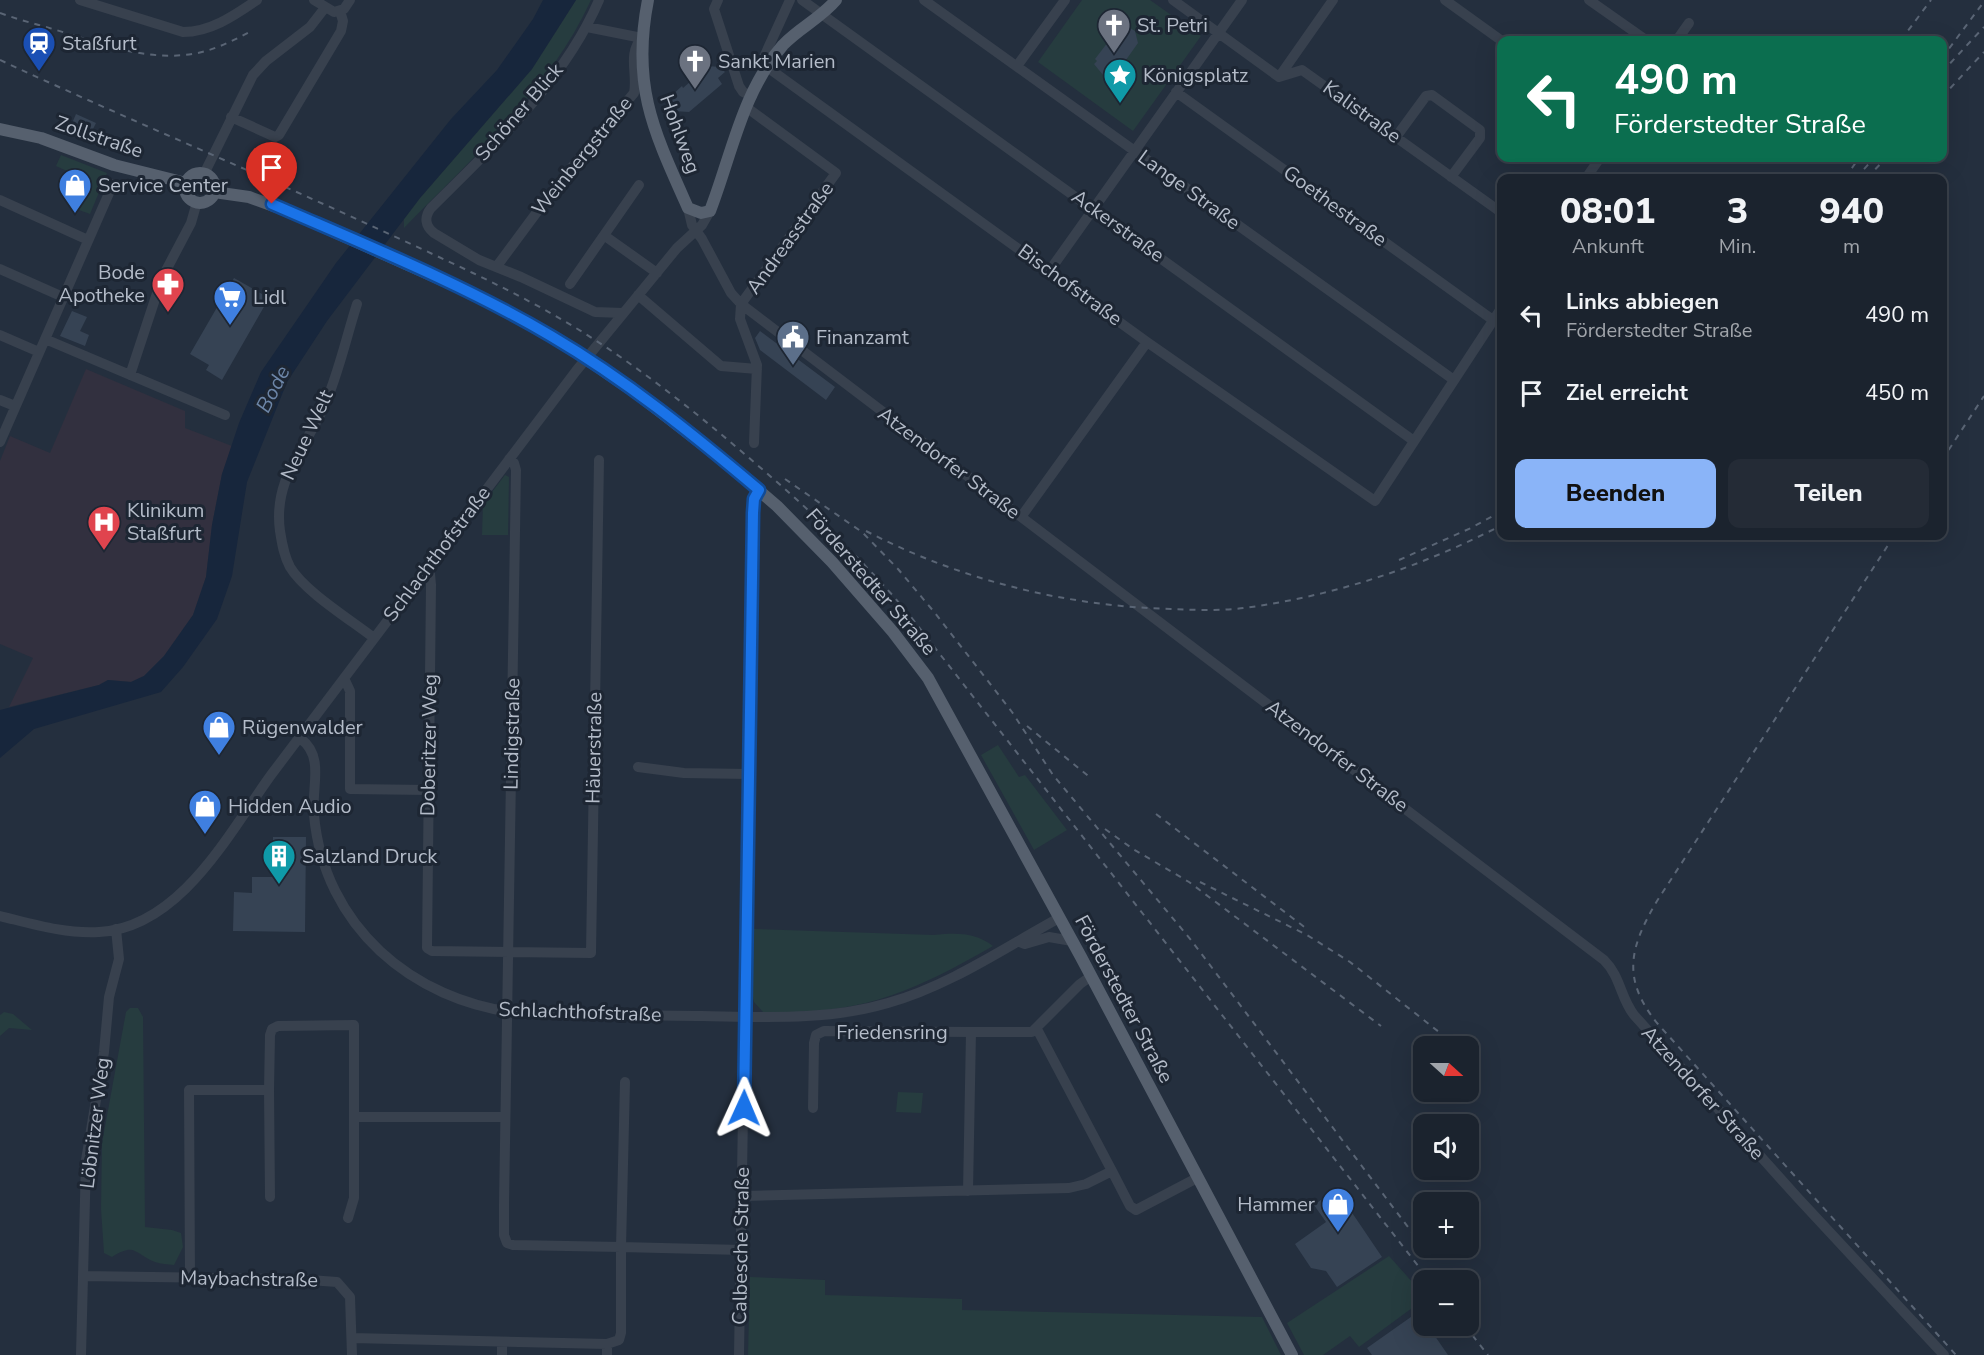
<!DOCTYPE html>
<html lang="de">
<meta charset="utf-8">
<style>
body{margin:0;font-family:"Nunito Sans",sans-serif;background:#242b36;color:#f1f3f6;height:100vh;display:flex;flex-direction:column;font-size:22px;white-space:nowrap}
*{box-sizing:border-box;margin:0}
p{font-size:20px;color:#a0a4aa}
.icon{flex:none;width:33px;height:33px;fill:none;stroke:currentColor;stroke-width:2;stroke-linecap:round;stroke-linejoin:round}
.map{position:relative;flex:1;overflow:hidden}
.details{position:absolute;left:1497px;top:174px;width:450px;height:366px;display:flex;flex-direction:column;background:#1b232e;border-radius:12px;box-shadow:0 6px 24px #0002,0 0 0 2px #39404a}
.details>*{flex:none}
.banner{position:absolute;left:1497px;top:36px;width:450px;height:126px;border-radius:12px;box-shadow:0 6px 24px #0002,0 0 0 2px #39404a;background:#0b6e4f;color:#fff;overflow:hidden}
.needle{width:39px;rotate:111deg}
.buttons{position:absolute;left:1413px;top:1036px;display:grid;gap:12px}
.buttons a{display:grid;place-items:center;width:66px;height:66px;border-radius:12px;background:#1b232e;box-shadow:0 6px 24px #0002,0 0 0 2px #39404a;font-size:30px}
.pin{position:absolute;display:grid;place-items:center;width:51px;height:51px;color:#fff;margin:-62px -26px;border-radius:50% 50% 50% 0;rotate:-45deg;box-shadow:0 0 6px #0007}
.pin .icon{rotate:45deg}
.me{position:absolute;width:66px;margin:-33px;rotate:1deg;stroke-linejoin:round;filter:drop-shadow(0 0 4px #0008)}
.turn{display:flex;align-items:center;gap:21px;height:126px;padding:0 18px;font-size:27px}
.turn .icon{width:78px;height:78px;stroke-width:2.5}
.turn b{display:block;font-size:42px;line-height:51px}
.eta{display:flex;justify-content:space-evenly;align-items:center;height:102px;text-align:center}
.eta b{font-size:36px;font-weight:800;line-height:42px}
.cta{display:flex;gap:12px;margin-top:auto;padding:12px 18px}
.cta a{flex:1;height:69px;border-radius:12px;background:#8ab4f8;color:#111;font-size:24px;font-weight:800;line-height:69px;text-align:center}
.cta a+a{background:#242b36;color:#f1f3f6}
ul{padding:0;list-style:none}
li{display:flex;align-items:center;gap:18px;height:78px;padding:0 18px}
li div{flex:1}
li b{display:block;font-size:22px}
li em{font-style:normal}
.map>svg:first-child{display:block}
</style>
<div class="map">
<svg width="1984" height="1355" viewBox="0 0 1984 1355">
<rect width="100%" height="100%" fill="#242f3e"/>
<path fill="#32303f" d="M86,369L185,411V428L232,446L222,474L212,525L206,577L193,615L164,656L144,676L131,682L108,680L99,685L9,707L33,658L0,644V461L10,436L50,453Z"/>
<path fill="#263c3f" d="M576,0H591C550,90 472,158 404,228V219L420,198L532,69Z
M1082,0H1150L1201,36L1133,131L1038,62Z
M61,155L107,173L90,214L79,210L83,202L73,197L77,188L63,181L67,171L56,166Z
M505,475L509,477L508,535H482L483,504Z
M998,745L1019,777L1025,775L1067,830L1034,850L981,755Z
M754,929L934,935C956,933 974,932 993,946C913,992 859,1016 763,1012L754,1002L752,995Z
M130,1008H138L143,1017L145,1227L172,1230L181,1233L183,1247L174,1265C168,1264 161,1264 155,1262C134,1254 136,1242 112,1257L104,1253L101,1209L102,1143L126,1012Z
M4,1012L13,1014L32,1030L9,1028L0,1036V1015Z
M898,1092L923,1093L921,1113L896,1112Z
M1389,1256L1423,1294V1300L1359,1347L1350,1336L1323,1355H1304L1287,1323Z
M750,1277L825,1280V1295L962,1299V1310L1262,1317L1281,1355H748Z"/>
<path fill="#17263c" d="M543,0H576L532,69L420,198L327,321L287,382L247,482L232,576L217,619L183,667L161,692L34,729L0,758V710L99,685L108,680L131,682L144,676L164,656L193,615L206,577L212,525L222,474L239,423L261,372L336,263L451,119L497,70L533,19Z"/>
<path fill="#364354" d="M1130,28L1135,31L1138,43L1116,74L1114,72L1111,76L1103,75L1094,64L1097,61L1095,59L1118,29Z
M708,66L720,67L725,72L718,78L722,84L689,112L674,111L671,108L672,104L666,103L667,96L670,97L682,86L683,88Z
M76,114L96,123L89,137L70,128Z
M234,278L269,298L222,380L206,370L209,365L190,354Z
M72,311L87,317L80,331L89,335L85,346L60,336Z
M760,331L835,387L826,400L760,350L755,338Z
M273,837H306L305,932L233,931L234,892L252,893V877H273Z
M1336,1189L1382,1257L1337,1287L1326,1271L1311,1268L1295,1244L1326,1222L1314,1205Z
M1418,1312L1424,1320V1326H1428L1448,1355H1372L1367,1348Z"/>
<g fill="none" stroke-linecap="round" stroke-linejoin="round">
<path stroke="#38414e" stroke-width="10" d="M80,0L183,32C211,32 235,15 257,0
M314,0L334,12L344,9L350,0
M599,0C564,82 493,146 431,208C424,217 425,226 434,233L479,260L521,277L595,312L623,313
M718,0L714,9L739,86L743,92L752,96
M790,0L764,57L767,67L1147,342L1375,501L1502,307
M802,0L1414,441
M924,0L1454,380
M1173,0L1279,77
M1445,0L1502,41
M1589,0L1646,40
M587,27L642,38
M1677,40L1689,23
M1017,66L1065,0
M1279,77L1302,70L1502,213
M1279,77L1333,0
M1176,92L1493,320
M746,107L836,173L741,304L740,319L757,365L754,443
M231,117L275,137L279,135L341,31L343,21L340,11
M1396,137L1426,96L1432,95L1480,130V138L1451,177
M204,174L253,75L266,61L310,27L324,9
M1586,178L1600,158
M0,200L88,240
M688,208L692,225L702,239L731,293L741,304L1604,960C1621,977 1620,997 1634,1015L1798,1198L1944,1355
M605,236L657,273
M497,266L557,185L634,93C638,74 627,54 642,38
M0,269L63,297
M1050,270L1242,0
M570,284L639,185
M638,295L721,366L757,369
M357,304C346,338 338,376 323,409C303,451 273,481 280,531C282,544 284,556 290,567C304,591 351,620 374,638
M0,335L39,352
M45,339L225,415
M130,375L162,278L191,223L197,202
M0,400L15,406
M0,442L113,184
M509,459L514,463L516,470L504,1205V1235L507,1243L513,1245L621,1247L625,1082
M1021,517L1147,342
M426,569L430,574L431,585L427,948L432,951L591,953L599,460
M344,678L350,691V789L428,790
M301,739C325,757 311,788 314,815C324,926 412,1001 519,1013C580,1015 641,1015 702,1016C764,1017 827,1021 888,1003C949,986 1004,948 1059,918
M638,767L684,773L748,774
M0,916C33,924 65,934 99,932C180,928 229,833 271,775L576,371L677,248L702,225L710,211
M1020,942L1025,944L1049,937L1072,941
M1037,1029L1112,1171
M971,1032H1032L1080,984L1090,977
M269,1090L270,1197
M813,1108L814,1043L816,1035L824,1031L971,1032L968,1191
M743,1196L1069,1188L1086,1184L1112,1171L1130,1206L1136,1210L1197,1178
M348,1218L354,1198V1117
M83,1276L296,1279L337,1282L350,1297L352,1355
M190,1277L189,1090H269L270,1035L272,1029L278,1026L354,1025V1117H505
M352,1338L607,1344
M81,1355L86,1160L104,1052L109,997L119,959L116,929
M502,1355V1342
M607,1355V1344L619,1340L621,1333V1247L742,1250
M739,1355L753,513L754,499L759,490"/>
<path stroke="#56606e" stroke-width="12" d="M648,0C631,86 654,132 688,208L701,213L710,211C732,154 742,92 783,45C799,28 821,18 836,0
M0,129L41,138L114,165L186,183
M185 188a15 15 0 1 1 30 0a15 15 0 1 1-30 0Z
M214,192L249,197L285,210L480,297L560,341L636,393L728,464L777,506L832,562L893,632L928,678L1081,957L1292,1355"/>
<path stroke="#5a6575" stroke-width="2" stroke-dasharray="6 6" stroke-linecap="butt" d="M0,13C22,21 44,26 66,33C104,45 144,59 184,55C209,53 231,42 253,30
M1901,40L1931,0
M1942,58L1983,3
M0,60C129,120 260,174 389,234C452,263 517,292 576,328C630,361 680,400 728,440C792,494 853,548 907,612L1430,1281
M1942,72L1984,27
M1942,97L1984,52
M1845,178L1859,158
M1856,178L1874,158
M1867,178L1886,158
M1942,460L1984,396
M785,479L862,532L898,569L935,613L1012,712L1053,775L1191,940L1417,1239
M866,531C961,580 1064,606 1171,609C1195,610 1220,611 1244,608C1334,596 1421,567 1502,525
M1894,536L1657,901C1630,947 1621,978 1657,1023L1956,1355
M1399,560L1471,528L1502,511
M1027,726L1092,779
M1156,814L1307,929
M1105,829L1133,849L1189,882L1381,1026
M1200,882L1307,935L1350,962L1439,1032
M1465,1326L1488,1355"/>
</g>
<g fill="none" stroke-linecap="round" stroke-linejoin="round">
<defs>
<path id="route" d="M272,204C366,245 463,284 551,336C626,380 694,435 759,490L754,499L753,513L744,1108"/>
</defs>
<use href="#route" stroke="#114b97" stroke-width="15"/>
<use href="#route" stroke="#1a73e8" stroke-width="10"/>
</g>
<defs>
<symbol id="church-pin" viewBox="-11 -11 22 30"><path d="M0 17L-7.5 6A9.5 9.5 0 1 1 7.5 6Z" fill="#6b7280" stroke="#1d2633"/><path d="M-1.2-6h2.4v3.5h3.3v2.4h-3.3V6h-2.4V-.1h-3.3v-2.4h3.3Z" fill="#fff"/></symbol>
<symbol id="station-pin" viewBox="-11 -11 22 30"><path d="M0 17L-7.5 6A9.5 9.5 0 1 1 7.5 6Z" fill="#1a4fb4" stroke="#1d2633"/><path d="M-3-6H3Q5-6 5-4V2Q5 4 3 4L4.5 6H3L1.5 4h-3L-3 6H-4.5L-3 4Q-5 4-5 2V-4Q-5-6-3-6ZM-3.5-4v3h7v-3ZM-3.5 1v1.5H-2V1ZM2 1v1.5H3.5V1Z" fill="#fff"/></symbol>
<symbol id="sight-pin" viewBox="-11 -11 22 30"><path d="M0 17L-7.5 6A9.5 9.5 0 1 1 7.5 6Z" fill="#0f9aa8" stroke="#1d2633"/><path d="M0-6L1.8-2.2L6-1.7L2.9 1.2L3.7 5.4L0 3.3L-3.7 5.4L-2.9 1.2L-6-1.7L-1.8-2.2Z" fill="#fff"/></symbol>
<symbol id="shop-pin" viewBox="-11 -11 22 30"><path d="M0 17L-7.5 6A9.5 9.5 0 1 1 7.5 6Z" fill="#3f7fe0" stroke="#1d2633"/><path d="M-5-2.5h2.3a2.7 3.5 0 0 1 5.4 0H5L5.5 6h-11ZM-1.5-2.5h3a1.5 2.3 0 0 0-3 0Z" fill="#fff"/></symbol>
<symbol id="pharmacy-pin" viewBox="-11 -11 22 30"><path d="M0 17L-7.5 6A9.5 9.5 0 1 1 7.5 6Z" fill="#e0444e" stroke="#1d2633"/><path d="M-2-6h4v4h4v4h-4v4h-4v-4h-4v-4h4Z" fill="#fff"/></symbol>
<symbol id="supermarket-pin" viewBox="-11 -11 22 30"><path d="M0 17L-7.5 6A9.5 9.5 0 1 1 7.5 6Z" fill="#3f7fe0" stroke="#1d2633"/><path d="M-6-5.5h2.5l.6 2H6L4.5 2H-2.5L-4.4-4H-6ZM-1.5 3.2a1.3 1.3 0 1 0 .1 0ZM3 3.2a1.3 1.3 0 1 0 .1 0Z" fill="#fff"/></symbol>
<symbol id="civic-pin" viewBox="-11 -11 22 30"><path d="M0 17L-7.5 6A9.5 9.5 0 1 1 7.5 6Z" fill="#5c6f8a" stroke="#1d2633"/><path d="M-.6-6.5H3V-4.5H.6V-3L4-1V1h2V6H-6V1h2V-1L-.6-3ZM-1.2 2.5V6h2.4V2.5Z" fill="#fff"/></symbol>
<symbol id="hospital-pin" viewBox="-11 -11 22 30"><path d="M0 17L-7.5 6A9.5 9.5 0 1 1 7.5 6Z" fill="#e0444e" stroke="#1d2633"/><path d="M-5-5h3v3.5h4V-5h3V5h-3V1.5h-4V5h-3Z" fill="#fff"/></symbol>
<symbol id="building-pin" viewBox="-11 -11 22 30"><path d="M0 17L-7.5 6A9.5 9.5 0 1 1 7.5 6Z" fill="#0f9aa8" stroke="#1d2633"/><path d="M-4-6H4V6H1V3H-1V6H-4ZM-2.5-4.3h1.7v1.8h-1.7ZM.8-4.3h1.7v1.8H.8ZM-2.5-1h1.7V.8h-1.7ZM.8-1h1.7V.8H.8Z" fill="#fff"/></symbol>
</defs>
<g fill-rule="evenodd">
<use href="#church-pin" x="1095" y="6" width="38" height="52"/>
<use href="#station-pin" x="20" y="24" width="38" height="52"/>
<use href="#church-pin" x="676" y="42" width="38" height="52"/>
<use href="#sight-pin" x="1101" y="56" width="38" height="52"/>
<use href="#shop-pin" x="56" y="166" width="38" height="52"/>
<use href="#pharmacy-pin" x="149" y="265" width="38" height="52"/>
<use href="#supermarket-pin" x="211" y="278" width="38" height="52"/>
<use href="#civic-pin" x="774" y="318" width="38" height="52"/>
<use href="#hospital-pin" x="85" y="503" width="38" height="52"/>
<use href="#shop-pin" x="200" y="708" width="38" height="52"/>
<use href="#shop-pin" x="186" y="787" width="38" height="52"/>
<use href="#building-pin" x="260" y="837" width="38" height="52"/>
<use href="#shop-pin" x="1319" y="1185" width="38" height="52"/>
</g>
<g text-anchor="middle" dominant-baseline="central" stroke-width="6" stroke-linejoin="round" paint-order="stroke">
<g font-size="20" fill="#b4bcc9" stroke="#1d2633" text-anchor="start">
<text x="1137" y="25">St. Petri</text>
<text x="62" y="43">Staßfurt</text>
<text x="718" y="61">Sankt Marien</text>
<text x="1143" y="75">Königsplatz</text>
<text x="98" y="185">Service Center</text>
<text x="145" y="272" text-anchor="end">Bode<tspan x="145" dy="23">Apotheke</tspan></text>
<text x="253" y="297">Lidl</text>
<text x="816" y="337">Finanzamt</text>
<text x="127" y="510">Klinikum<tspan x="127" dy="23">Staßfurt</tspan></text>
<text x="242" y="727">Rügenwalder</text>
<text x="228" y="806">Hidden Audio</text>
<text x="302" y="856">Salzland Druck</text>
<text x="1315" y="1204" text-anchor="end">Hammer</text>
</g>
<g font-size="20" fill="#b4bcc9" stroke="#1d2633">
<text transform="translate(519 112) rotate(-49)">Schöner Blick</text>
<text transform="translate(1362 112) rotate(36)">Kalistraße</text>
<text transform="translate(680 134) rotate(70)">Hohlweg</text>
<text transform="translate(99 137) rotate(19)">Zollstraße</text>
<text transform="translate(582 156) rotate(-51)">Weinbergstraße</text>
<text transform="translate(1189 190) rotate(36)">Lange Straße</text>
<text transform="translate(1335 206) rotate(36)">Goethestraße</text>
<text transform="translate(1118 226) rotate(36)">Ackerstraße</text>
<text transform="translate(790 238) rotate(-54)">Andreasstraße</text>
<text transform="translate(1070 285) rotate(36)">Bischofstraße</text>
<text transform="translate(307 435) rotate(-65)">Neue Welt</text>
<text transform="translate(949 463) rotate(37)">Atzendorfer Straße</text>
<text transform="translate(437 554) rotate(-53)">Schlachthofstraße</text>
<text transform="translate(871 582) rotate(49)">Förderstedter Straße</text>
<text transform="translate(512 734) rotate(-89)">Lindigstraße</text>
<text transform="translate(429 745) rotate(-89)">Doberitzer Weg</text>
<text transform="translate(594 748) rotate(-89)">Häuerstraße</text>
<text transform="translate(1337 756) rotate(37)">Atzendorfer Straße</text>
<text transform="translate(1124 999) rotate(62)">Förderstedter Straße</text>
<text transform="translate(580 1012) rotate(2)">Schlachthofstraße</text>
<text x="892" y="1032">Friedensring</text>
<text transform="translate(1703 1093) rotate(48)">Atzendorfer Straße</text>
<text transform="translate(95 1123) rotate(-83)">Löbnitzer Weg</text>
<text transform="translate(741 1246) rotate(-89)">Calbesche Straße</text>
<text transform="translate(249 1279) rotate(1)">Maybachstraße</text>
</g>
<g font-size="21" font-style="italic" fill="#6d86a8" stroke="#1d2633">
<text transform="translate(273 389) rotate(-63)">Bode</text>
</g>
</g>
</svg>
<div class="buttons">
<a><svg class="needle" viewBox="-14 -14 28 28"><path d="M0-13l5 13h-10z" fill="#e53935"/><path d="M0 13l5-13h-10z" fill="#a0a4aa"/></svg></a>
<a><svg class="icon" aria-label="sound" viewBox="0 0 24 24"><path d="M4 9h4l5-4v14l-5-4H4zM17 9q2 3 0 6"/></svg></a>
<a>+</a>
<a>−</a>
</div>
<div class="pin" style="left:272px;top:204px;background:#d93025"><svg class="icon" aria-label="arrive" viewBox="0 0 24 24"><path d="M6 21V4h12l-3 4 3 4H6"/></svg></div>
<svg class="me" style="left:744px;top:1108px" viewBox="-20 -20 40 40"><path d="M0-17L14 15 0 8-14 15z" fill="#1a73e8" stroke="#fff" stroke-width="4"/></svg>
<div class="banner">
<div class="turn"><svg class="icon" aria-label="left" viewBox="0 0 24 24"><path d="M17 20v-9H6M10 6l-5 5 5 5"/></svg><div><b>490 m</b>Förderstedter Straße</div></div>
</div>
<section class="details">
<div class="eta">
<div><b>08:01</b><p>Ankunft</p></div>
<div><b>3</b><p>Min.</p></div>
<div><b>940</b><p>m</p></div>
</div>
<ul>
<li><svg class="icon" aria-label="left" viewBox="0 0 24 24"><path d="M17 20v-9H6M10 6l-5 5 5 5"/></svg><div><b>Links abbiegen</b><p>Förderstedter Straße</p></div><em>490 m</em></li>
<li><svg class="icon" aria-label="arrive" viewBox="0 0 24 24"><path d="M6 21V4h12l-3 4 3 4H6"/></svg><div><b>Ziel erreicht</b></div><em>450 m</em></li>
</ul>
<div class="cta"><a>Beenden</a><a>Teilen</a></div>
</section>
</div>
